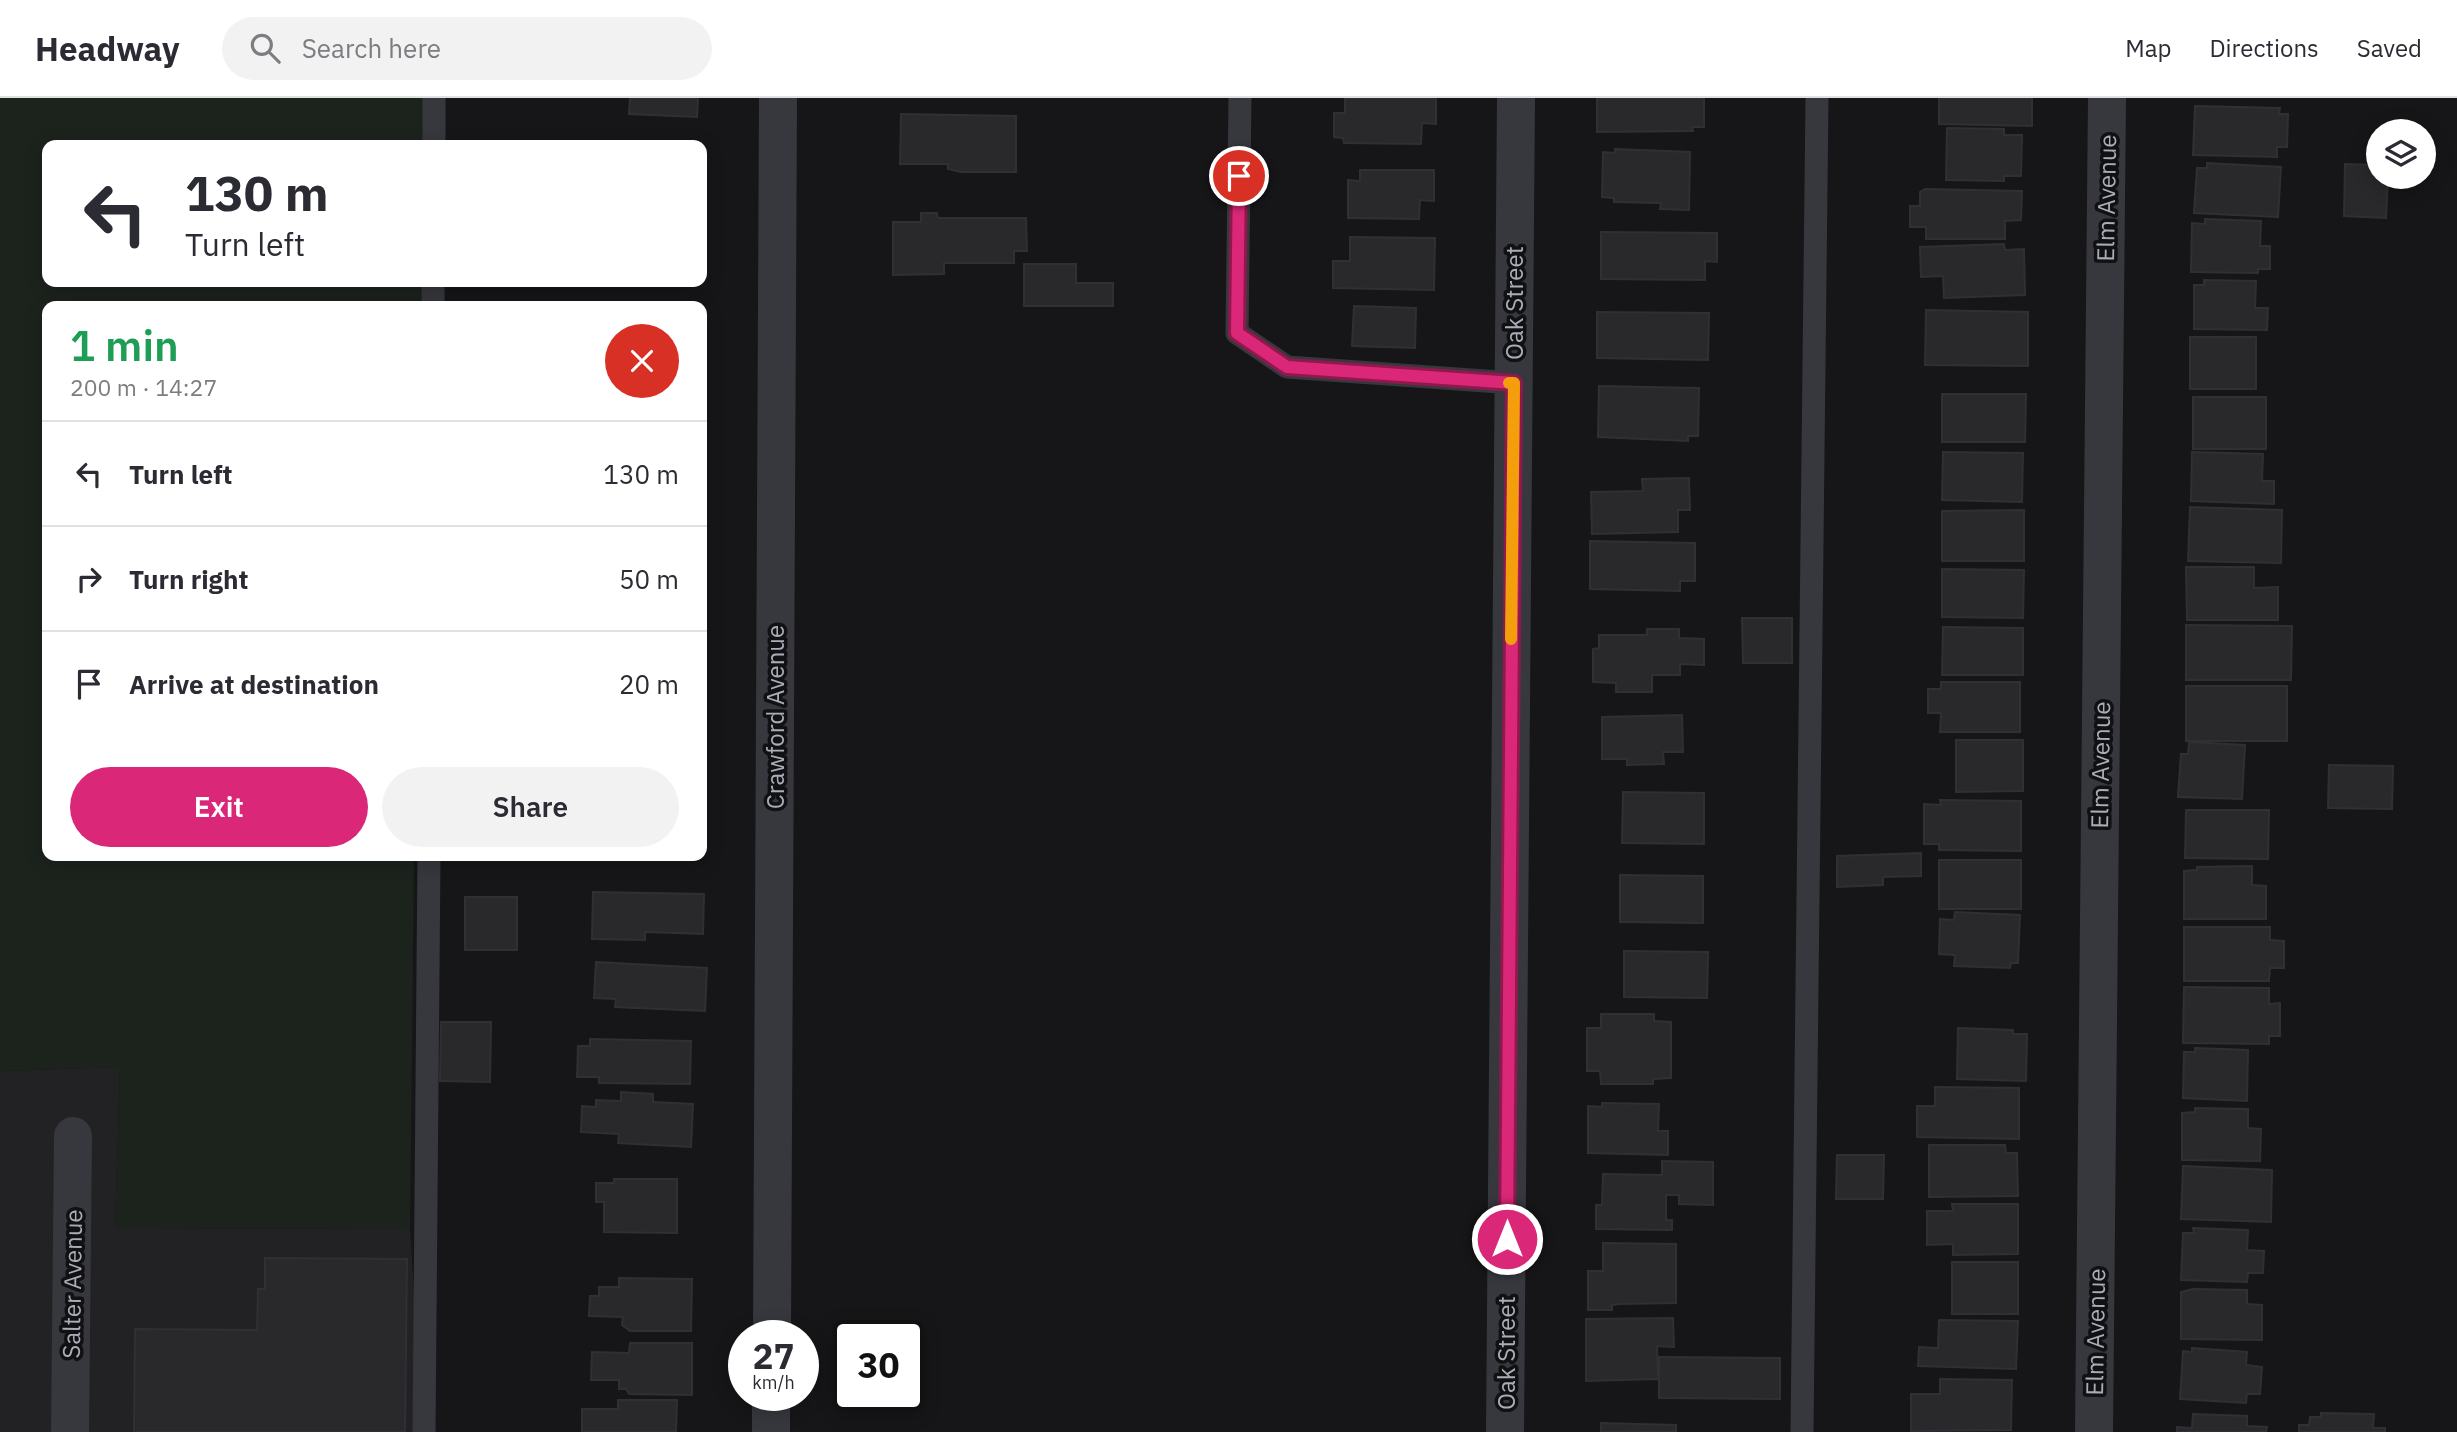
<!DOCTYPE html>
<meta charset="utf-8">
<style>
body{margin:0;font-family:"IBM Plex Sans",sans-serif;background:#f2f2f3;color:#2b2b33;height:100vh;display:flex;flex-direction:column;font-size:26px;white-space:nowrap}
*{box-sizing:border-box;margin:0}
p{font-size:23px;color:#7c7c81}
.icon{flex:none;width:38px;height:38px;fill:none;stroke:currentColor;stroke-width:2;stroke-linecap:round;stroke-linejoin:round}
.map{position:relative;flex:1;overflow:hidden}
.panel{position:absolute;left:42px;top:203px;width:665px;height:560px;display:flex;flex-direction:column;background:#fff;border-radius:14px;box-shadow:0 4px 18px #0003}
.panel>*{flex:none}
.guide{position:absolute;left:42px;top:42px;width:665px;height:147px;border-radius:14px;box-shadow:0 4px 18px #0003;background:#fff;color:#2b2b33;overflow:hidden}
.fabs{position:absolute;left:2366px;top:21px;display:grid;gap:14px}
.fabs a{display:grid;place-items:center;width:70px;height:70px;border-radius:50%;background:#fff;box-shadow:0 4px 18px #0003;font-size:35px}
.speed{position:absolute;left:728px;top:1222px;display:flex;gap:14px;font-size:35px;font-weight:700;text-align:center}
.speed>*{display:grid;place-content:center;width:91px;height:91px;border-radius:50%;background:#fff;box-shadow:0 4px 18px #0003;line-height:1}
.speed small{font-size:18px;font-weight:400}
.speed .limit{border:4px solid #111;border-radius:10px;background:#fff;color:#111}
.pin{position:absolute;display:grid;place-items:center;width:60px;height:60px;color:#fff;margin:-30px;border:4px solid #fff;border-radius:50%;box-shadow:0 2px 7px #0007}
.me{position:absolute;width:77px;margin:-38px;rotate:0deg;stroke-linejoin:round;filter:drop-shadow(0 0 5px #0008)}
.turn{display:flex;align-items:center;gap:24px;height:147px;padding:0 28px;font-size:32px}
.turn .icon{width:91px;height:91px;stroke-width:2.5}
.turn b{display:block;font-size:49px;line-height:60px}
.round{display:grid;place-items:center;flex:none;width:74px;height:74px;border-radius:37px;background:#f2f2f3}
.head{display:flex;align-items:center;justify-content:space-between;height:119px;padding:0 28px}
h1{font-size:42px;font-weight:600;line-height:52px;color:#1e9e55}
.cta{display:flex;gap:14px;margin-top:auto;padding:14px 28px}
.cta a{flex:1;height:80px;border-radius:42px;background:#db2777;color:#fff;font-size:28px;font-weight:600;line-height:80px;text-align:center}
.cta a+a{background:#f2f2f3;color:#2b2b33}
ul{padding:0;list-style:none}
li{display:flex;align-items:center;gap:21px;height:105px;padding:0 28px;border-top:2px solid #e1e1e2}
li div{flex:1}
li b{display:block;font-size:26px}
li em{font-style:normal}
header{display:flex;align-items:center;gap:42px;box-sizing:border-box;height:98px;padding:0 35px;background:#fff;border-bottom:2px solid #e1e1e2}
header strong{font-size:33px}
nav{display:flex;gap:38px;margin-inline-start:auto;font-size:24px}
.search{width:490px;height:63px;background:#f2f2f3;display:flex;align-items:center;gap:18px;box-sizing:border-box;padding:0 24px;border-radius:38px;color:#7c7c81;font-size:26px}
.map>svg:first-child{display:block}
</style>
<header>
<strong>Headway</strong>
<div class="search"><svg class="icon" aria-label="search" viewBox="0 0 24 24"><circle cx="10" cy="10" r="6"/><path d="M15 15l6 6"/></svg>Search here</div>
<nav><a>Map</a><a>Directions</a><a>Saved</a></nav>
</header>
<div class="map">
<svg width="2457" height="1334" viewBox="0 0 2457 1334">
<rect width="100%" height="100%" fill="#161618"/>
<path fill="#222225" d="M120,969L115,1130L410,1131L423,1334H0V973Z"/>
<path fill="#1c231d" d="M0,0H423V47H47V184H421V208H47V758H414L410,1131L115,1130L120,969L0,973Z"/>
<path fill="#29292c" stroke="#303034" stroke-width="2" d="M630,0H698L697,19L629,16Z
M1345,0H1436V26L1422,25L1421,46L1344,45L1343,40L1334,39V15H1345Z
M1597,0H1704V29H1692L1693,33L1597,34Z
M1939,0H2032V28L1939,26Z
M2195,8L2280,10L2279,16H2288L2287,49H2277V59L2193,57Z
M901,16L1016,18V74H961L948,71V66H900Z
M1947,30L2004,31V37H2022L2021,78H2004V83L1946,82Z
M1615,51L1690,54L1689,112L1660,111L1661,105L1614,104V100L1602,99L1603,54L1615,55Z
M2207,65L2281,69L2278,119L2194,115L2197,70H2207Z
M2345,66L2378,67V79H2388L2386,120L2344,118Z
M1360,72H1434V103L1420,102L1419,121L1348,120V82L1360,83Z
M1925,91L2022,93L2021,122L2005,123V141H1926V129H1910V108H1920V94Z
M921,115H937L938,120H1026L1027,153H1014V165H944V176L893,177V124H921Z
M2205,121L2261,123L2260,148H2270V171H2258V175L2191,174L2192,125L2205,126Z
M1601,134L1717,135V164L1705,163V182L1601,181Z
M1350,139L1435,140L1434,192L1333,190V163H1350Z
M2004,146L2005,152L2024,151L2025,197L1944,200L1943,178L1921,179L1920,149Z
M1024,166H1076V185H1113V208H1024Z
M2204,182L2256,183L2255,210H2268L2267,232L2194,231V187H2204Z
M1354,208L1416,210L1415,250L1352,248Z
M1926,212L2028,214V268L1925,267Z
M1597,214L1709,215L1708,262L1597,260Z
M2190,239H2256V291H2190Z
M1599,288L1699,290L1698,338H1688V343L1598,339Z
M1942,296H2026L2025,344H1942Z
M2193,299H2266V351H2193Z
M1943,354L2023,355L2022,404L1942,402Z
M2192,354L2263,356L2262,383H2274V406L2191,403Z
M1689,380L1690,412H1678V434L1592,436L1591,394L1643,393L1642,381Z
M2190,409L2282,412L2281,465L2188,463Z
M2024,412V463H1942V413Z
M1590,443L1695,445V483H1680V493L1590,491Z
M2186,469H2254V490L2278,489V522H2187Z
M1942,471L2024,472L2023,520L1942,519Z
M1742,520H1792V565H1743Z
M2186,527L2292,528L2291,582H2186Z
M1943,529L2023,530V577H1942Z
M1647,531H1679V540L1704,541V567L1680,566V577H1652V594H1616V585L1593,584V551L1599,550V537H1647Z
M1941,584H2020V634H1940L1941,615H1928V591H1941Z
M2186,588H2287V643H2186Z
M1682,617L1683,654H1663L1664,666L1627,667V661H1602V619Z
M1956,642H2023V693L1956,694Z
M2189,644L2245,647L2242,701L2178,699L2181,656H2188Z
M2329,667L2393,668L2392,711L2328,710Z
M1623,694L1704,695V746L1622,745Z
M1940,702L2021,703V753L1939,752V746H1924V706L1941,707Z
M2186,712H2269L2268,761L2185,760Z
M1921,755V778L1883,779V787L1837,789V758Z
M648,758H683V762H648Z
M1939,762H2021V811H1939Z
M2252,768V787L2266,788V821H2184V773L2197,772V769Z
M1620,777L1703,778V825L1620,824Z
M593,794L704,796L703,836L645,834V842L592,841Z
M465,799H517V852H465Z
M1955,814L2020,817L2018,865H2011L2010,870L1954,868L1955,857L1939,856L1940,821L1954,822Z
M2184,829H2270V842L2284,843V870H2270L2269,883H2184Z
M1624,853L1708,854L1707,900L1624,899Z
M596,864L707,870L705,913L615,909L616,901L594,900Z
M2184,889L2269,890V906L2280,905V938H2269V946L2183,945Z
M1601,916H1654V923L1671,924V980L1653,981V986H1601L1600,973H1587V930H1601Z
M441,924H491L490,984L440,983Z
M1958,930L2013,932V936H2027L2026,983L1957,981Z
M590,941L691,943L690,986L599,985V979H577L578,948H590Z
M2195,950L2248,952L2247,1003L2183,1000L2184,954H2195Z
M1935,989L2019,990V1041L1917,1039V1008H1935Z
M621,994L653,996V1004L693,1006L691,1049L618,1045L619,1036L581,1034L582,1008L596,1009V1002L621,1003Z
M1602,1005L1659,1006L1658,1033H1668V1057L1588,1055V1008L1602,1009Z
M2195,1010L2248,1011V1030L2261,1031L2260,1063L2182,1062V1015L2195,1014Z
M1929,1047H2005L2006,1055H2017L2018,1098L1929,1099Z
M1837,1057H1884L1883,1101H1836Z
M1662,1063L1713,1064V1107L1679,1106V1097H1666V1122H1672V1132L1596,1131V1107H1602L1603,1076L1662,1077Z
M2183,1068L2272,1072L2271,1124L2181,1121Z
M614,1081H677V1135L604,1134V1104H596V1085H614Z
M1952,1106H2018V1156L1953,1157V1146L1927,1147V1113H1953Z
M2193,1130L2248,1132L2247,1152L2264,1153L2263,1175H2248L2247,1184L2181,1182L2183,1135H2194Z
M1603,1145L1676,1146V1205L1619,1206L1612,1207V1212H1588V1173H1603Z
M265,1160L407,1161L405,1334H134L135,1231L257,1232L258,1191H265Z
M1952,1164H2018V1216H1952Z
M619,1180L692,1181L691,1233H630L622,1227L623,1219L589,1218L590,1198H599V1189H619Z
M2193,1191L2247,1192V1206L2262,1207V1242L2181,1241V1194Z
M1673,1220L1674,1249L1657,1248L1658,1281L1586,1283V1221Z
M1939,1222L2018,1223L2016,1271L1918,1268L1919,1249L1938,1250Z
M630,1245H692V1297L629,1296L626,1291H619V1282H591L592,1254L629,1255Z
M2192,1250L2247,1254L2246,1267L2262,1269L2260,1296H2247L2246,1305L2180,1301L2183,1253L2192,1254Z
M1659,1259L1780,1260V1301L1659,1300Z
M1940,1281L2012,1282L2011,1332L1911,1333V1296H1940Z
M618,1302H677L676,1334H582V1311H618Z
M2321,1315L2374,1316L2373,1330H2385V1334H2299V1327H2309L2310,1319H2321Z
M2193,1316L2247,1318V1328L2267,1329L2266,1334H2177V1329L2192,1330Z
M1601,1325L1676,1327V1334H1601Z"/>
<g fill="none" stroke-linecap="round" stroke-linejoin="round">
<path stroke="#37383d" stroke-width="23" d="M1240,0L1237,235L1287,269L1514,285
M434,47V0
M433,208V184
M424,1334L429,758
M1802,1334L1817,0"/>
<path stroke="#37383d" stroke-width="38" d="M772,1237L778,0
M70,1334L73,1038
M771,1334V1297
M1505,1334L1516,0
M2094,1334L2107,0"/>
</g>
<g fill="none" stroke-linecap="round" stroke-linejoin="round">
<defs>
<path id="route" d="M1239,78L1237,235L1287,269L1514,285L1507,1141"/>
</defs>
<use href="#route" stroke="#8e194d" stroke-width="18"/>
<use href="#route" stroke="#db2777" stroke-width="12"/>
<path stroke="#f59e0b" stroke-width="12" d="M1509,285H1514L1511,541"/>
</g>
<g text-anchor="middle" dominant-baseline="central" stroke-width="7" stroke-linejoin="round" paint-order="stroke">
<g font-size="24" fill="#a8adb8" stroke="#111113">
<text transform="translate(2106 100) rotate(-89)">Elm Avenue</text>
<text transform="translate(1514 205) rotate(-90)">Oak Street</text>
<text transform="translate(775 619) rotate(-90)">Crawford Avenue</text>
<text transform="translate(2100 667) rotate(-89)">Elm Avenue</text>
<text transform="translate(72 1186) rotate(-89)">Salter Avenue</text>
<text transform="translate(2095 1234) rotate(-89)">Elm Avenue</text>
<text transform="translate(1506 1255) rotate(-90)">Oak Street</text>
</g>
</g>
</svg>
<div class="fabs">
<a><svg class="icon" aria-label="layers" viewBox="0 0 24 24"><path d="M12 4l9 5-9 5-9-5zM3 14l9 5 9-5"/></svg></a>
</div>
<div class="speed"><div>27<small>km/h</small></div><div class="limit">30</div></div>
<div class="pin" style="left:1239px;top:78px;background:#d93025"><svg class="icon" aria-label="arrive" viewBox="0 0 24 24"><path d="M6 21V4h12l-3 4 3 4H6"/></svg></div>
<svg class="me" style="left:1507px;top:1141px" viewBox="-20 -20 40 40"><circle r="17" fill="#db2777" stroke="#fff" stroke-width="3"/><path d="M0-11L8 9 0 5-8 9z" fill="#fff"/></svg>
<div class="guide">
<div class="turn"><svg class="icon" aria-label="left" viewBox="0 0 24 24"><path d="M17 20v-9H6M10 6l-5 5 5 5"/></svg><div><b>130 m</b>Turn left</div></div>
</div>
<section class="panel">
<div class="head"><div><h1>1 min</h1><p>200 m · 14:27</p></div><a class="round" style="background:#d93025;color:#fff"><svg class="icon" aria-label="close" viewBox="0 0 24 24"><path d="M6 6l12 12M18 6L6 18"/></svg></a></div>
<ul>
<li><svg class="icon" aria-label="left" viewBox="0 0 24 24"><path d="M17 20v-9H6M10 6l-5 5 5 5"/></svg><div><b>Turn left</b></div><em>130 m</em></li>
<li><svg class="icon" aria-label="right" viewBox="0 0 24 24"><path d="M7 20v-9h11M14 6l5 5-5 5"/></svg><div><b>Turn right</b></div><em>50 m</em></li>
<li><svg class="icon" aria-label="arrive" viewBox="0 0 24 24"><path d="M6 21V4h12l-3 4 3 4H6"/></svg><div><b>Arrive at destination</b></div><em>20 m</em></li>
</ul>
<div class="cta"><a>Exit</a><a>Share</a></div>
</section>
</div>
